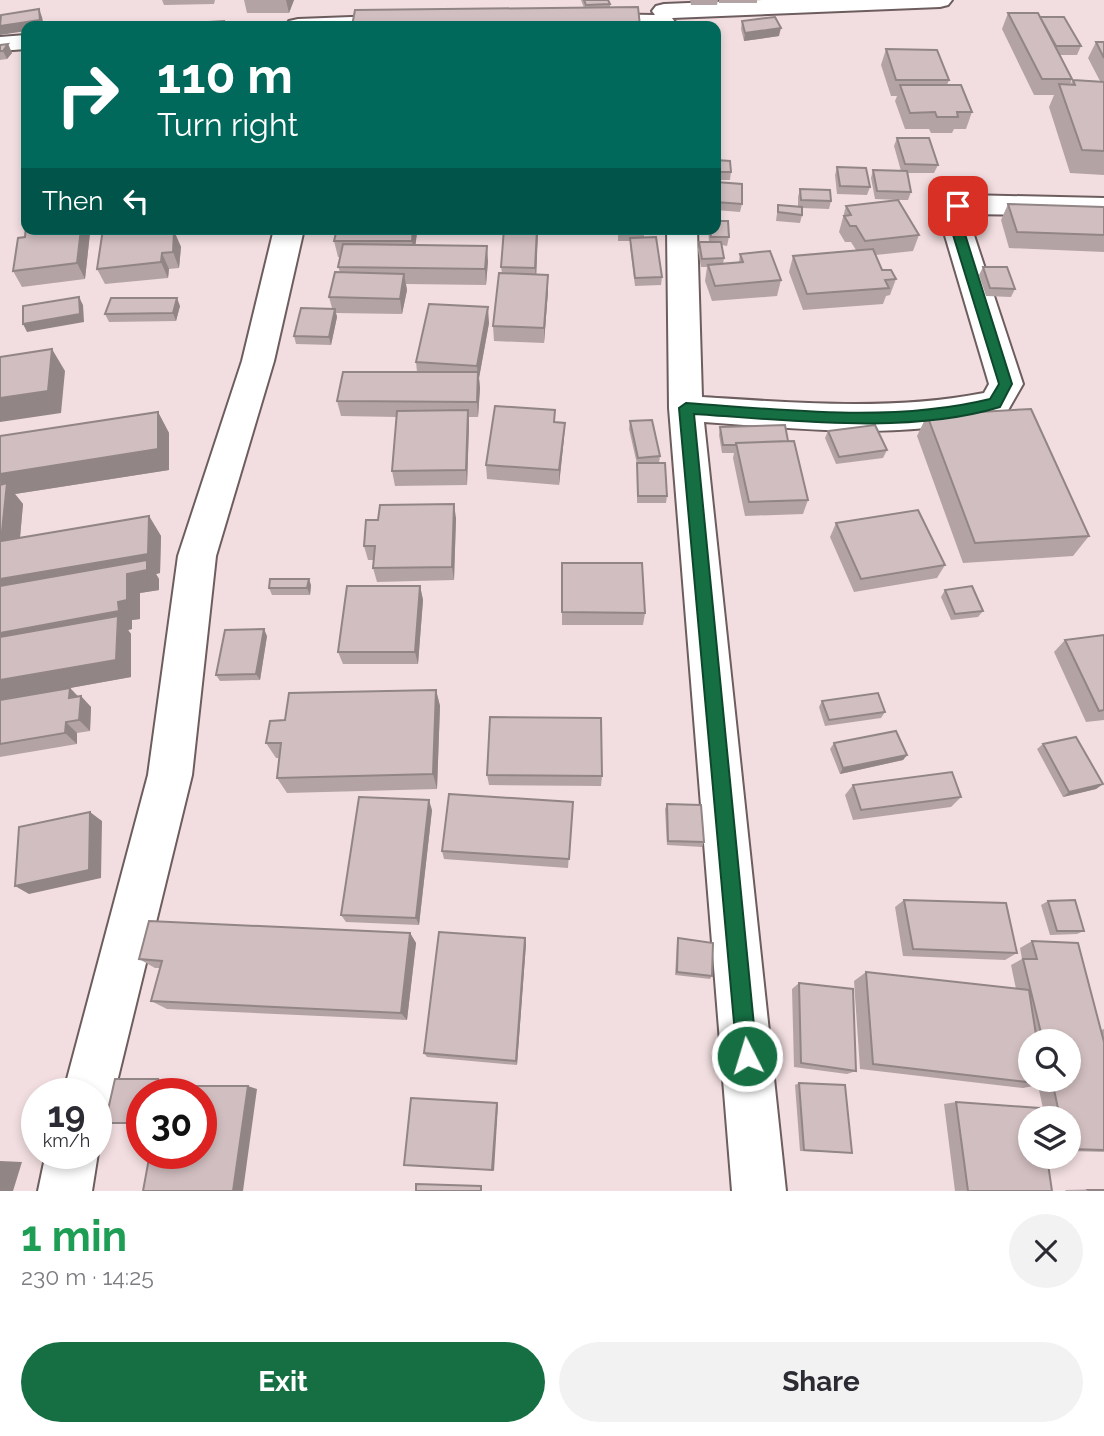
<!DOCTYPE html>
<meta charset="utf-8">
<style>
body{margin:0;font-family:Raleway,sans-serif;background:#f2f2f3;color:#2b2b33;height:100vh;display:flex;flex-direction:column;font-size:26px;white-space:nowrap}
*{box-sizing:border-box;margin:0}
p{font-size:23px;color:#7c7c81}
.icon{flex:none;width:38px;height:38px;fill:none;stroke:currentColor;stroke-width:2;stroke-linecap:round;stroke-linejoin:round}
.map{position:relative;height:1191px;overflow:hidden}
.sheet{display:flex;flex-direction:column;background:#fff;flex:1}
.sheet>*{flex:none}
.hud{position:absolute;left:21px;top:21px;width:700px;height:214px;border-radius:14px;box-shadow:0 4px 10px #0003;background:#00695c;color:#fff;overflow:hidden}
.fabs{position:absolute;left:1018px;top:1029px;display:grid;gap:14px}
.fabs a{display:grid;place-items:center;width:63px;height:63px;border-radius:50%;background:#fff;box-shadow:0 4px 10px #0003;font-size:35px}
.speed{position:absolute;left:21px;top:1078px;display:flex;gap:14px;font-size:35px;font-weight:700;text-align:center}
.speed>*{display:grid;place-content:center;width:91px;height:91px;border-radius:50%;background:#fff;box-shadow:0 4px 10px #0003;line-height:1}
.speed small{font-size:18px;font-weight:400}
.speed .limit{border:10px solid #d22;background:#fff;color:#111}
.pin{position:absolute;display:grid;place-items:center;width:60px;height:60px;color:#fff;margin:-30px;border-radius:14px;box-shadow:0 4px 10px #0006}
.me{position:absolute;width:77px;margin:-38px;rotate:355deg;stroke-linejoin:round;filter:drop-shadow(0 0 5px #0008)}
.turn{display:flex;align-items:center;gap:24px;height:147px;padding:0 21px;font-size:32px}
.turn .icon{width:91px;height:91px;stroke-width:2.5}
.turn b{display:block;font-size:49px;line-height:60px}
.then{display:flex;align-items:center;height:66px;padding:0 21px;background:#0003;gap:14px;font-size:26px}
.round{display:grid;place-items:center;flex:none;width:74px;height:74px;border-radius:37px;background:#f2f2f3}
.head{display:flex;align-items:center;justify-content:space-between;height:119px;padding:0 21px}
h1{font-size:42px;font-weight:700;line-height:52px;color:#1e9e55}
.button{display:flex;gap:14px;margin-top:auto;padding:14px 21px}
.button a{flex:1;height:80px;border-radius:42px;background:#156f43;color:#fff;font-size:28px;font-weight:700;line-height:80px;text-align:center}
.button a+a{background:#f2f2f3;color:#2b2b33}
.map>svg:first-child{display:block}
</style>
<div class="map">
<svg width="1104" height="1191" viewBox="0 0 1104 1191">
<rect width="100%" height="100%" fill="#f2dee0"/>
<g fill="none" stroke-linecap="round" stroke-linejoin="round">
<defs>
<path id="minor" d="M762,0H952L948,5L940,7L672,18L675,22L672,26H580L576,21L580,16L588,14L655,15L652,11L656,6L664,4Z
M405,15L413,17L417,22L414,26H286L289,21L298,19Z
M26,35V49L0,51V37Z
M965,195L1104,198V216L967,214L1023,384L1007,412C910,442 804,429 704,422L786,1191H732L669,408L667,229H697L702,397C797,403 891,411 984,393L989,384L938,212L948,200Z
M274,229H304L274,361L216,556L192,775L114,1094L106,1112L96,1116V1094H63L148,775L178,556L242,361Z
M96,1148L98,1153L92,1191H38L46,1153H96Z"/>
</defs>
<use href="#minor" stroke="#6d5d5e" stroke-width="4"/>
<use href="#minor" fill="#fff" fill-rule="evenodd"/>
</g>
<path fill="#b4a3a5" fill-rule="evenodd" d="M162,0H215L214,4L164,5Z
M244,0H294L289,13H247Z
M581,0H608L610,4V8H584Z
M690,0H718L717,5H691Z
M719,0H757V3H719Z
M1008,13L1040,18L1081,46L1077,55H1060L1072,79L1070,85L1073,80L1100,81L1088,58L1096,42H1104V175L1070,173L1049,107L1054,95H1034L1002,29Z
M742,21L779,36L744,41L741,29Z
M8,44L12,53L7,59L0,60V45Z
M886,49L949,80L947,85L972,112L966,129H954L952,133H931L929,129H905L895,101L897,96H891L881,65Z
M897,138L938,165L934,173H908L911,192L908,200H898L919,235L913,251L876,255L882,270L896,279L890,295L886,296L883,304L803,310L789,272L793,256L856,250L851,242H845L839,232L846,206L898,200L875,199L871,178L873,170L901,171L894,146Z
M716,160L731,172L730,180H716Z
M837,167L870,187L867,195L837,194L835,175Z
M716,182L742,204L740,212L716,210Z
M800,189L831,201L829,209L802,208V215L800,223L776,221L778,205L798,207V197Z
M1008,204L1104,207V252L1009,248L1001,220Z
M260,229H284V233L261,234Z
M538,229L536,274L548,291L544,343L494,341L493,326L502,273L501,267Z
M618,229H644V238L662,277L661,285L635,286L630,246V241H618Z
M708,229H716L729,237L727,246L722,245L724,258L723,264L739,262L740,254L781,280L777,296L712,301L705,281L707,267H701L698,250L699,242H709Z
M173,231H174L181,247L179,268L169,269L168,278L105,284L97,269Z
M90,233L85,279L22,287L13,271L25,237Z
M417,233L415,245L488,261L486,285L406,284L407,290L402,314L336,313L337,317L331,345L296,344L294,336L332,308L329,297L340,272L338,267L341,257H338L334,241Z
M983,267L1015,289L1011,297L986,296L979,275Z
M180,306L176,321L109,322L105,314Z
M489,323L479,378L480,388L478,417H469V425L467,485L395,486L392,471L397,417L341,416L337,401L417,372L416,362Z
M555,410V422L564,438L559,485L487,479L486,465Z
M158,412L169,433V470L15,494L23,504L20,538L149,516L161,536L160,573L156,574L159,579V590L140,593V619L132,620V629L128,630L131,634V677L70,688L78,696L91,707L90,731L77,733V744L0,757V436Z
M927,415L1089,536L1073,556L963,563L917,436Z
M630,421L660,456L659,463L667,496L666,503H637V464L629,429Z
M720,427L788,441L808,500L803,514L745,516L733,458L734,453H722L719,435Z
M828,431L887,450L883,458L836,464L825,438Z
M456,518L454,580L377,582L373,568L374,560H368L364,546Z
M836,523L945,565L937,578L854,592L830,537Z
M562,563L645,613L643,625H562Z
M311,585L310,595H272L269,588Z
M420,586L423,600L418,664H343L338,652Z
M945,590L983,611L978,617L951,620L941,597Z
M1104,635V720L1086,722L1054,652L1065,640Z
M267,636L260,680L220,681L216,675Z
M436,690L440,706L437,789L287,793L277,778L280,758H276L266,743L285,720Z
M822,701L885,712L881,718L825,726L819,707Z
M834,743L907,755L903,760L840,774L830,749Z
M1043,744L1103,784L1096,789L1063,797L1037,749Z
M487,775L602,776L601,786L489,785Z
M853,785L961,797L951,807L853,820L845,795Z
M573,802L568,868L444,859L442,851Z
M667,804L704,842L702,847L667,845L665,809Z
M432,810L419,925L346,922L341,915Z
M904,900L1017,953L1005,960L903,956L895,907Z
M1048,901L1084,931L1077,934L1050,935L1041,905Z
M410,933L416,943L407,1020L167,1009L151,1001L160,968H155L139,959Z
M525,938L526,944L517,1065L427,1057L424,1053Z
M678,938L712,976L710,979L675,975L677,942Z
M1032,941L1101,1030L1104,1029V1152L1069,1151V1118H1045L1038,1085L1023,1088L860,1069L854,981L866,972L1016,989L1011,965L1022,959L1020,948ZM1031,1041H1069V1080H1031Z
M799,983L856,1071L847,1074L794,1067L792,989Z
M799,1083L852,1153L800,1151L795,1085Z
M956,1102L1052,1191H955L944,1104Z
M1104,1189V1191H1066L1065,1190Z"/>
<path fill="#928586" d="M286,0H294L289,13Z
M39,9L42,17L44,26H26V31L0,35V26Z
M781,28L779,36L744,41L745,33Z
M8,44L12,53L7,59L3,51Z
M81,229H88L90,233L85,279L77,263Z
M413,229H416L417,233L414,257L412,241Z
M537,229H538L536,284L535,268Z
M174,231L181,247L179,268L173,252Z
M487,246L488,261L486,285L485,269Z
M162,253L169,269L168,278L161,262Z
M404,274L407,290L402,314L400,299Z
M548,275V291L544,343V328Z
M79,297L83,305L84,322L27,332L23,324Z
M177,298L180,306L176,321L173,313Z
M488,307L489,323L479,378L480,388L478,417L477,402L478,379L477,366Z
M335,309L337,317L331,345L329,337Z
M52,349L65,371L61,413L0,422V398Z
M468,410L469,425L467,485L466,470Z
M158,412L169,433V470L15,494L23,504L18,560L1,541L0,474Z
M565,423L564,438L559,485V470Z
M454,504L456,518L454,580L452,567Z
M149,516L161,536L160,573L156,574L159,579V590L140,593V619L132,620V629L128,630L131,634V677L70,688L80,699L81,696L91,707L90,731L79,720L0,701V579Z
M309,579L311,585L310,595L307,588Z
M420,586L423,600L418,664L415,652Z
M264,629L267,636L260,680L256,674Z
M436,690L440,706L437,789L433,774Z
M66,722L77,733V744L65,733Z
M907,755L903,760L840,774L843,768Z
M1103,784L1096,789L1063,797L1069,792Z
M429,800L432,810L419,925L416,918Z
M90,812L102,821L101,878L29,894L15,886Z
M410,933L416,943L407,1020L401,1013Z
M525,938L526,944L517,1065L516,1061Z
M158,1079L164,1081L161,1094H155Z
M248,1086L257,1089L243,1191H233Z
M497,1103L498,1105L494,1171L492,1170Z
M0,1161L22,1162L13,1191H0Z"/>
<path fill="#d1bec0" stroke="#928586" stroke-width="2" d="M584,0H608L610,4L586,5Z
M638,7L640,26H352L355,10Z
M39,9L40,20L0,26L1,15Z
M1008,13H1038L1072,79H1042Z
M775,17L781,28L745,33L742,21Z
M1040,17H1064L1081,46H1056Z
M224,21L223,26H141Z
M282,24H321V26H282Z
M1096,42H1104V58Z
M8,44L3,51H0V45Z
M886,49L937,50L949,80H896Z
M1073,80L1104,82V151L1082,150L1059,84L1075,85Z
M900,85H961L972,112H957L958,117H937L935,112L910,113Z
M897,138H929L938,165L905,164Z
M716,160L730,161L731,172H716Z
M837,167L866,168L870,187L840,186Z
M873,170L907,171L911,192L877,191Z
M716,182L742,184V204L716,202Z
M800,189L830,190L831,201L801,200Z
M898,200L919,235L865,241L856,226H850L844,216L851,215L846,206Z
M1008,204L1104,207V235L1017,232Z
M778,205L802,207V215L778,212Z
M716,221H728L729,237H711L710,229H716Z
M26,226V229H81L77,263L13,271L18,238L25,237Z
M103,229H166L165,231H174L173,252L162,253L161,262L97,269Z
M337,229H413L412,241H334Z
M504,229H537L535,268L501,267Z
M618,229H644L645,233H619Z
M656,237L662,277L635,278L630,238Z
M699,242H721L724,258L702,259Z
M343,244L487,246L485,269L338,267Z
M873,249L882,270H891L896,279L885,280L889,288L807,294L793,256Z
M770,251L781,280L715,286L708,265L743,262L740,254Z
M983,267H1007L1015,289L990,288Z
M335,272L404,274L400,299L329,297Z
M499,273L548,275L544,328L493,326Z
M79,297L80,314L23,324V306Z
M111,298H177L173,313L105,314Z
M429,304L488,307L477,366L416,362Z
M301,308L335,309L329,337L294,336Z
M52,349L48,391L0,398V357Z
M343,372H478L477,402L337,401Z
M495,406L555,410L554,422L565,423L559,470L486,465Z
M1031,409L1089,536L975,543L927,415Z
M468,410L466,470L392,471L397,411Z
M158,412V449L0,474V436Z
M652,420L660,456L638,458L630,421Z
M785,425L788,441L736,443V445H723L720,427Z
M875,425L887,450L839,457L828,431Z
M794,441L808,500L749,502L736,443Z
M637,463H665L667,496H638Z
M7,483L1,541L149,516L148,554L0,579V485Z
M454,504L452,567L373,568L375,546H364L366,520H378L380,505Z
M918,510L945,565L861,579L836,523Z
M147,560V570L127,574V600L118,602L119,611L0,633V586Z
M562,563H642L645,613L562,612Z
M270,579H309L307,588H269Z
M347,586H420L415,652H338Z
M972,586L983,611L955,614L945,590Z
M118,616L116,660L0,680V637Z
M264,629L256,674L216,675L225,630Z
M1104,635V710L1099,711L1065,640Z
M70,688L69,698L81,696L79,720L66,722L65,733L0,744V700Z
M436,690L433,774L277,778L281,743H266L270,721L285,720L289,693Z
M878,693L885,712L829,720L822,701Z
M490,717L601,718L602,776L487,775Z
M896,731L907,755L843,768L834,743Z
M1076,737L1103,784L1069,792L1043,744Z
M952,772L961,797L861,810L853,785Z
M449,794L573,802L569,859L442,851Z
M359,797L429,800L416,918L341,915Z
M667,804L701,805L704,842L668,841Z
M90,812L89,870L15,886L19,827Z
M904,900L1006,903L1017,953L913,949Z
M1075,900L1084,931H1057L1048,901Z
M149,921L410,933L401,1013L151,1001L162,961L139,959Z
M439,932L525,938L516,1061L424,1053Z
M678,938L713,943L712,976L677,972Z
M1032,941L1078,943L1104,1042V1150L1069,1149V1118H1060L1052,1080H1069V1041H1043L1023,959H1037Z
M866,972L1029,990L1037,1041H1031V1080H1043V1084L873,1064Z
M799,983L853,989L856,1071L801,1063Z
M115,1079H158L155,1094H142V1123H105Z
M799,1083L845,1085L852,1153L804,1150Z
M163,1086H248L233,1191H143L150,1153H201V1094H161Z
M411,1098L497,1103L492,1170L404,1165Z
M956,1102L1039,1108L1040,1118H1031V1157H1047L1052,1191H968Z
M416,1184L481,1186V1191H416Z
M1088,1190H1104V1191H1089Z"/>
<path fill="#156f43" stroke="#0e482c" stroke-width="2" d="M958,202L964,206L958,212L1012,384L1000,407C908,435 789,420 694,414L757,1056L754,1063L747,1066L740,1063L737,1056L679,408L686,403C786,410 892,423 990,399L999,384L946,212Z"/>
</svg>
<div class="fabs">
<a><svg class="icon" aria-label="search" viewBox="0 0 24 24"><circle cx="10" cy="10" r="6"/><path d="M15 15l6 6"/></svg></a>
<a><svg class="icon" aria-label="layers" viewBox="0 0 24 24"><path d="M12 4l9 5-9 5-9-5zM3 14l9 5 9-5"/></svg></a>
</div>
<div class="speed"><div>19<small>km/h</small></div><div class="limit">30</div></div>
<div class="pin" style="left:958px;top:206px;background:#d93025"><svg class="icon" aria-label="arrive" viewBox="0 0 24 24"><path d="M6 21V4h12l-3 4 3 4H6"/></svg></div>
<svg class="me" style="left:747px;top:1056px" viewBox="-20 -20 40 40"><circle r="17" fill="#156f43" stroke="#fff" stroke-width="3"/><path d="M0-11L8 9 0 5-8 9z" fill="#fff"/></svg>
<div class="hud">
<div class="turn"><svg class="icon" aria-label="right" viewBox="0 0 24 24"><path d="M7 20v-9h11M14 6l5 5-5 5"/></svg><div><b>110 m</b>Turn right</div></div>
<div class="then">Then<svg class="icon" aria-label="left" viewBox="0 0 24 24"><path d="M17 20v-9H6M10 6l-5 5 5 5"/></svg></div>
</div>
</div>
<section class="sheet">
<div class="head"><div><h1>1 min</h1><p>230 m · 14:25</p></div><a class="round"><svg class="icon" aria-label="close" viewBox="0 0 24 24"><path d="M6 6l12 12M18 6L6 18"/></svg></a></div>
<div class="button"><a>Exit</a><a>Share</a></div>
</section>
